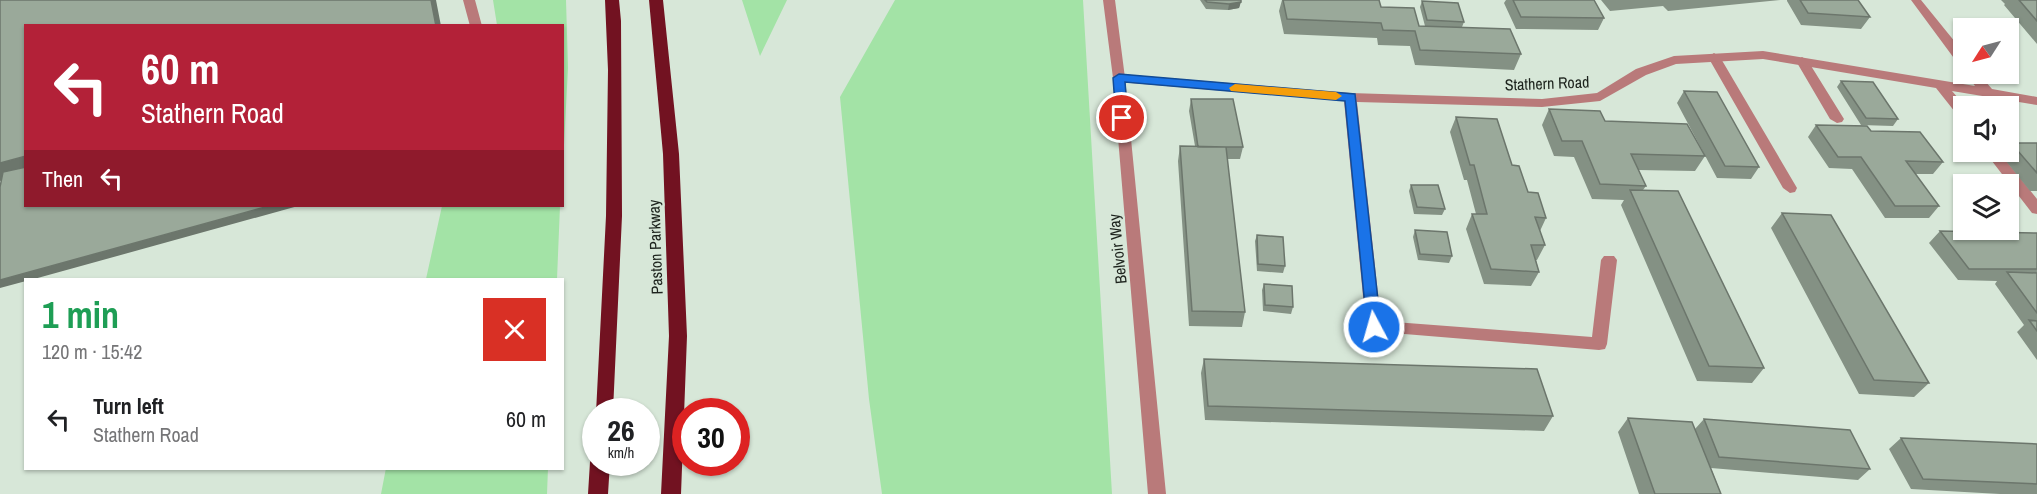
<!DOCTYPE html>
<meta charset="utf-8">
<style>
body{margin:0;font-family:"Archivo Narrow",sans-serif;background:#f6f6f6;color:#202124;height:100vh;display:flex;flex-direction:column;font-size:22px;white-space:nowrap}
*{box-sizing:border-box;margin:0}
p{font-size:20px;color:#757577}
.icon{flex:none;width:33px;height:33px;fill:none;stroke:currentColor;stroke-width:2;stroke-linecap:round;stroke-linejoin:round}
.map{position:relative;flex:1;overflow:hidden}
.sheet{position:absolute;left:24px;top:278px;width:540px;height:192px;display:flex;flex-direction:column;background:#fff;border-radius:0px;box-shadow:0 2px 4px #0004}
.sheet>*{flex:none}
.banner{position:absolute;left:24px;top:24px;width:540px;height:183px;border-radius:0px;box-shadow:0 2px 4px #0004;background:#b32138;color:#fff;overflow:hidden}
.needle{width:39px;rotate:234deg}
.buttons{position:absolute;left:1953px;top:18px;display:grid;gap:12px}
.buttons a{display:grid;place-items:center;width:66px;height:66px;border-radius:0px;background:#fff;box-shadow:0 2px 4px #0004;font-size:30px}
.speed{position:absolute;left:582px;top:398px;display:flex;gap:12px;font-size:30px;font-weight:700;text-align:center}
.speed>*{display:grid;place-content:center;width:78px;height:78px;border-radius:50%;background:#fff;box-shadow:0 2px 4px #0004;line-height:1}
.speed small{font-size:15px;font-weight:400}
.speed .limit{border:9px solid #d22;background:#fff;color:#111}
.pin{position:absolute;display:grid;place-items:center;width:51px;height:51px;color:#fff;margin:-26px;border:3px solid #fff;border-radius:50%;box-shadow:0 2px 6px #0007}
.me{position:absolute;width:66px;margin:-33px;rotate:354deg;stroke-linejoin:round;filter:drop-shadow(0 0 4px #0008)}
.turn{display:flex;align-items:center;gap:21px;height:126px;padding:0 18px;font-size:27px}
.turn .icon{width:78px;height:78px;stroke-width:2.5}
.turn b{display:block;font-size:42px;line-height:51px}
.then{display:flex;align-items:center;height:57px;padding:0 18px;background:#0003;gap:12px;font-size:22px}
.round{display:grid;place-items:center;flex:none;width:63px;height:63px;border-radius:0px;background:#f6f6f6}
.summary{display:flex;align-items:center;justify-content:space-between;height:102px;padding:0 18px}
h1{font-size:36px;font-weight:700;line-height:45px;color:#1e9e55}
ul{padding:0;list-style:none}
li{display:flex;align-items:center;gap:18px;height:78px;padding:0 18px}
li div{flex:1}
li b{display:block;font-size:22px}
li em{font-style:normal}
.map>svg:first-child{display:block}
</style>
<div class="map">
<svg width="2037" height="494" viewBox="0 0 2037 494">
<rect width="100%" height="100%" fill="#d7e7d8"/>
<path fill="#a3e3a6" d="M493,0H566L568,68L563,164L562,26L497,25Z
M742,0H787L760,56Z
M895,0H1083L1112,494H882L869,399L840,97Z
M442,206H560L557,279H426Z
M386,468H548L547,494H381Z"/>
<g fill="none" stroke-linecap="round" stroke-linejoin="round">
<path fill="#b97a7a" fill-rule="evenodd" d="M463,0H475L482,26H470Z
M1714,53L1720,57L1797,188L1795,192L1790,193L1783,188L1708,57Z
M1802,57L1808,61L1844,119L1842,122L1837,123L1830,119L1796,61Z"/>
<path fill="#b97a7a" fill-rule="evenodd" d="M1911,0H1921L1964,53V66L1959,65Z
M1763,51L1975,86L1966,74H1979L1992,89L2037,97V105L1952,91L1965,106L1964,118L1959,117L1936,88L1763,59L1676,64L1646,75L1600,101L1542,107L1357,102L1381,321L1592,337L1601,260L1604,256H1614L1617,260L1607,344L1605,349L1599,350L1368,331L1366,327L1344,101L1119,82L1113,78L1119,74L1350,93L1542,99L1597,93L1636,69L1674,56Z
M1985,152H1999L2037,199V214L2032,213Z"/>
<path fill="#b97a7a" fill-rule="evenodd" d="M1103,0H1115L1125,78L1166,494H1148L1113,78Z"/>
<path fill="#721221" fill-rule="evenodd" d="M605,0H619L621,21L622,216L613,411L596,413L606,216L608,70Z
M649,0H663L679,154L687,336L681,494H661L669,336L663,154Z
M596,455V462H610L608,494H588L590,462Z"/>
</g>
<path fill="#849184" d="M1200,0H1241L1239,8L1228,10L1206,9Z
M1282,0H1379L1381,7L1419,26H1425L1420,7L1422,1L1464,22L1462,27L1521,54L1514,70L1415,65L1410,46L1378,45L1377,38L1284,34L1279,11Z
M1506,0H1594L1604,18L1598,30L1516,29L1504,3Z
M1601,0H1780L1668,11L1663,6L1610,11Z
M1787,0H1858L1870,17L1861,29L1801,25L1787,1Z
M2001,0H2037V44L2004,5L2005,4Z
M1841,81L1898,119L1893,126L1861,125L1837,87Z
M1684,91L1759,167L1751,179L1717,178L1677,103Z
M1191,99L1243,147L1240,159H1227L1245,312L1242,327L1189,326L1178,161L1180,146H1195L1189,111Z
M1549,109L1605,121L1705,156L1695,171L1638,170L1646,186L1643,190L1764,368L1752,383L1697,381L1621,205L1624,200L1592,199L1574,157L1554,156L1542,125Z
M1456,117L1512,165L1528,192L1546,218L1540,231L1545,245L1537,260H1536L1539,272L1531,286L1484,284L1466,229L1472,214H1476L1467,180H1464L1450,132Z
M1816,125L1871,131L1943,162L1933,174H1915L1939,206L1929,218H1885L1852,169L1829,168L1808,137Z
M2011,143H2037V191H2030L2001,155L2004,152H2008V146Z
M1411,185L1445,209L1442,215L1414,214L1409,191Z
M1782,213L1929,383L1914,397L1859,394L1771,228Z
M1415,230L1452,256L1449,263L1418,260L1413,237Z
M1940,231L2037,233V360L2017,332L2024,325L1995,284L1997,281L1958,280L1929,243Z
M1257,235L1285,266L1283,273L1257,271L1255,241Z
M1264,284L1293,307L1291,314L1263,311L1262,290Z
M1204,359L1553,416L1544,431L1205,420L1201,373Z
M1628,418L1695,429L1704,419L1870,469L1858,480L1711,468L1721,494H1639L1618,432Z
M1901,438L2037,444V494H2000L1911,489L1889,449Z"/>
<path fill="#6c766c" d="M431,0H436L441,26H436Z
M1241,2L1239,8L1228,10L1229,4Z
M26,156V175L0,181V163Z
M269,206H298L34,279H26V281L0,288V280Z"/>
<path fill="#9aa99a" stroke="#6c766c" stroke-width="1.5" d="M0,0H431L436,26H26V156L0,163Z
M1205,0H1241V2L1229,4L1207,2Z
M1283,0H1379L1381,7L1414,8L1419,26L1510,29L1521,54L1420,50L1415,31L1383,30L1381,23L1287,19Z
M1513,0H1594L1604,18L1521,17Z
M1800,0H1858L1870,17L1808,13Z
M2019,0H2037V21Z
M1422,1L1458,3L1464,22L1427,20Z
M1841,81L1873,82L1898,119L1866,118Z
M1684,91L1717,92L1759,167L1725,166Z
M1191,99H1233L1243,147H1198Z
M1549,109L1600,111L1605,121L1687,124L1705,156L1631,154L1646,186L1600,184L1582,141H1562Z
M1456,117L1497,119L1512,165L1519,166L1528,192L1538,193L1546,218L1535,217L1545,245H1531L1539,272L1491,269L1472,214H1487L1474,165H1470Z
M1816,125L1867,126L1871,131L1920,132L1943,162L1906,161L1939,206H1895L1861,157H1838Z
M2011,143H2037V173Z
M1180,146L1226,147L1245,312L1192,311Z
M26,167V206H269L0,280V187L3,172Z
M1411,185H1438L1445,209L1417,207Z
M1630,190L1678,191L1764,368L1709,366Z
M1782,213L1831,215L1929,383L1874,380Z
M1415,230L1447,232L1452,256L1420,254Z
M1940,231L2037,233V269H1969Z
M1257,235L1283,237L1285,266L1258,264Z
M2007,272L2037,273V313Z
M1264,284L1292,286L1293,307L1265,305Z
M2029,320L2037,321V331Z
M1204,359L1537,369L1553,416L1208,406Z
M1628,418L1692,422L1721,494H1655Z
M1704,419L1850,430L1870,469L1719,457Z
M1901,438L2037,444V484L1923,479Z"/>
<path fill="#1a73e8" stroke="#114b97" stroke-width="1.5" d="M1119,74L1355,94L1381,327L1379,331H1369L1367,327L1345,101L1125,82L1128,118L1122,122L1116,118L1113,78Z"/>
<path fill="#f59e0b" d="M1235,84L1336,92L1342,96L1336,100L1231,91L1229,88Z"/>
<g text-anchor="middle" dominant-baseline="central" stroke-width="4.5" stroke-linejoin="round" paint-order="stroke">
<g font-size="16" fill="#1d231d" stroke="#d7e7d8">
<text transform="translate(1547 83) rotate(-2)">Stathern Road</text>
<text transform="translate(655 247) rotate(-92)">Paston Parkway</text>
<text transform="translate(1117 249) rotate(-96)">Belvoir Way</text>
</g>
</g>
</svg>
<div class="buttons">
<a><svg class="needle" viewBox="-14 -14 28 28"><path d="M0-13l5 13h-10z" fill="#e53935"/><path d="M0 13l5-13h-10z" fill="#757577"/></svg></a>
<a><svg class="icon" aria-label="sound" viewBox="0 0 24 24"><path d="M4 9h4l5-4v14l-5-4H4zM17 9q2 3 0 6"/></svg></a>
<a><svg class="icon" aria-label="layers" viewBox="0 0 24 24"><path d="M12 4l9 5-9 5-9-5zM3 14l9 5 9-5"/></svg></a>
</div>
<div class="speed"><div>26<small>km/h</small></div><div class="limit">30</div></div>
<div class="pin" style="left:1122px;top:118px;background:#d93025"><svg class="icon" aria-label="arrive" viewBox="0 0 24 24"><path d="M6 21V4h12l-3 4 3 4H6"/></svg></div>
<svg class="me" style="left:1374px;top:327px" viewBox="-20 -20 40 40"><circle r="17" fill="#1a73e8" stroke="#fff" stroke-width="3"/><path d="M0-11L8 9 0 5-8 9z" fill="#fff"/></svg>
<div class="banner">
<div class="turn"><svg class="icon" aria-label="left" viewBox="0 0 24 24"><path d="M17 20v-9H6M10 6l-5 5 5 5"/></svg><div><b>60 m</b>Stathern Road</div></div>
<div class="then">Then<svg class="icon" aria-label="left" viewBox="0 0 24 24"><path d="M17 20v-9H6M10 6l-5 5 5 5"/></svg></div>
</div>
<section class="sheet">
<div class="summary"><div><h1>1 min</h1><p>120 m · 15:42</p></div><a class="round" style="background:#d93025;color:#fff"><svg class="icon" aria-label="close" viewBox="0 0 24 24"><path d="M6 6l12 12M18 6L6 18"/></svg></a></div>
<ul>
<li><svg class="icon" aria-label="left" viewBox="0 0 24 24"><path d="M17 20v-9H6M10 6l-5 5 5 5"/></svg><div><b>Turn left</b><p>Stathern Road</p></div><em>60 m</em></li>
</ul>
</section>
</div>
